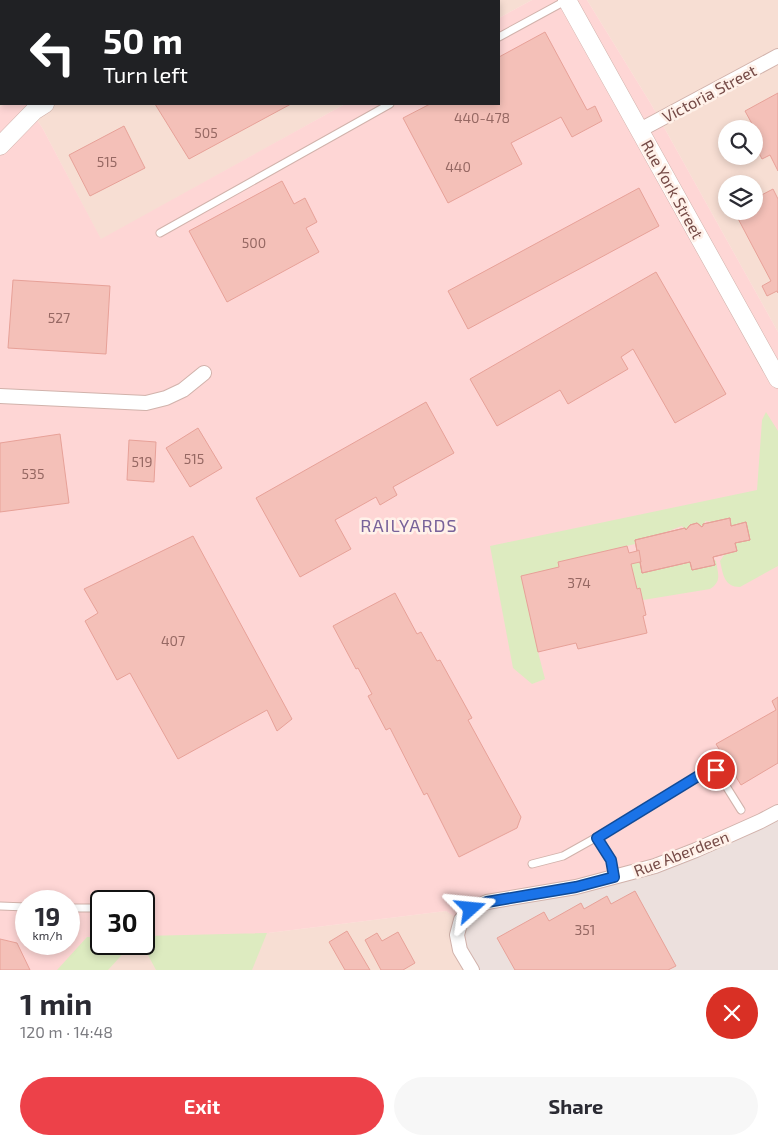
<!DOCTYPE html>
<meta charset="utf-8">
<style>
body{margin:0;font-family:"Exo 2",sans-serif;background:#f7f7f7;color:#2b2b33;height:100vh;display:flex;flex-direction:column;font-size:19px;white-space:nowrap}
*{box-sizing:border-box;margin:0}
p{font-size:16px;color:#7c7c81}
.icon{flex:none;width:28px;height:28px;fill:none;stroke:currentColor;stroke-width:2;stroke-linecap:round;stroke-linejoin:round}
.map{position:relative;height:970px;overflow:hidden}
.panel{display:flex;flex-direction:column;background:#fff;flex:1}
.panel>*{flex:none}
.banner{position:absolute;left:0px;top:0px;width:500px;height:105px;box-shadow:0 2px 8px #0003;background:#202124;color:#fff;overflow:hidden}
.buttons{position:absolute;left:718px;top:120px;display:grid;gap:10px}
.buttons a{display:grid;place-items:center;width:45px;height:45px;border-radius:50%;background:#fff;box-shadow:0 2px 8px #0003;font-size:25px}
.speed{position:absolute;left:15px;top:890px;display:flex;gap:10px;font-size:25px;font-weight:700;text-align:center}
.speed>*{display:grid;place-content:center;width:65px;height:65px;border-radius:50%;background:#fff;box-shadow:0 2px 8px #0003;line-height:1}
.speed small{font-size:12px;font-weight:400}
.speed .limit{border:2px solid #111;border-radius:8px;background:#fff;color:#111}
.pin{position:absolute;display:grid;place-items:center;width:42px;height:42px;color:#fff;margin:-21px;border:2px solid #fff;border-radius:50%;box-shadow:0 1px 5px #0007}
.me{position:absolute;width:55px;margin:-28px;rotate:72deg;stroke-linejoin:round;filter:drop-shadow(0 0 4px #0008)}
.turn{display:flex;align-items:center;gap:18px;height:105px;padding:0 20px;font-size:22px}
.turn .icon{width:65px;height:65px;stroke-width:2.5}
.turn b{display:block;font-size:35px;line-height:42px}
.round{display:grid;place-items:center;flex:none;width:52px;height:52px;border-radius:26px;background:#f7f7f7}
.head{display:flex;align-items:center;justify-content:space-between;height:85px;padding:0 20px}
h1{font-size:30px;font-weight:700;line-height:38px}
.cta{display:flex;gap:10px;margin-top:auto;padding:10px 20px}
.cta a{flex:1;height:58px;border-radius:30px;background:#ed4149;color:#fff;font-size:20px;font-weight:700;line-height:58px;text-align:center}
.cta a+a{background:#f7f7f7;color:#2b2b33}
.map>svg:first-child{display:block}
</style>
<div class="map">
<svg width="778" height="970" viewBox="0 0 778 970">
<rect width="100%" height="100%" fill="#fdebe2"/>
<path fill="#f7ded3" fill-rule="evenodd" d="M0,0H532L499,18V1H1V104H4L0,107Z
M587,0H778V332L651,104ZM726,129H754V156H726ZM726,184H754V211H726Z
M27,104H345L101,240L43,129Z
M446,911L461,920L472,970H95L131,950Z"/>
<path fill="#fed6d5" fill-rule="evenodd" d="M532,0H587L651,104L778,332V970L461,921L446,911L131,950L95,970H0V107L4,104H27L43,129L101,239L345,104H499V18ZM26,901H69V944H26ZM101,901H144V944H101Z"/>
<path fill="#ece0dd" d="M778,812V970H472L460,950L471,909L614,877Z"/>
<path fill="#ddebc0" d="M766,412L778,431V566L740,587C724,587 723,574 720,561L724,555L737,551L735,543L750,539L746,522L731,526L729,518L713,522L705,521L704,528L697,523L690,525L686,532L682,526L658,535L635,540V544L559,562V567L538,652L545,679L532,684L513,668L490,546L757,490L762,420Z
M711,558L716,561C718,574 722,581 710,589L643,600L640,589H637L631,564L640,562L642,573Z
M267,933L252,970H156L142,944H144V936Z
M87,937H101V944H132L108,970H57Z"/>
<path fill="#f4c0b8" stroke="#e7a198" d="M357,0H476L474,1H357Z
M545,32L587,110L595,106L602,121L572,137L561,117L511,143L522,164L448,203L403,118L430,104H499V57Z
M778,93V171L770,155L762,159L754,143V135L757,133L745,111Z
M155,104H291L189,159Z
M124,126L145,168L90,196L69,155Z
M282,181L294,204L305,198L317,222L306,228L319,252L227,302L189,231Z
M639,188L659,226L468,329L448,291Z
M773,189L778,199V293L777,291L767,296L762,286L771,281L734,211H754V199Z
M656,272L726,394L675,423L633,349L621,357L628,369L568,404L560,390L497,426L470,379Z
M13,280L110,286L106,354L8,348Z
M426,402L454,453L393,487L397,495L380,505L376,497L335,520L351,549L300,577L256,498Z
M198,428L222,468L190,487L166,448Z
M60,434L69,503L0,512V443Z
M129,440L156,442L154,482L127,480Z
M730,518L731,526L746,522L750,540L735,543L737,551L713,557L715,565L692,570L690,562L642,573L640,562L631,564L637,589L640,588L646,615L643,616L647,633L578,649L576,643L538,652L521,576L559,567L558,562L627,546L629,553L637,551L635,540L685,528L686,530L690,525L697,523L702,527L703,526V524Z
M730,518L731,526L746,522L750,540L735,543L737,551L713,557L715,565L692,570L690,562L642,573L640,562H641L639,550L637,551L635,540L685,528L686,530L690,525L697,523L702,527L703,526V524Z
M193,536L292,719L277,731L267,710L178,759L130,673L117,680L85,621L98,613L84,589Z
M395,593L417,634L421,632L437,661L440,660L472,718L468,720L521,817L517,828L459,857L427,793L424,795L390,728L386,730L368,696L372,694L358,668L356,669L333,626Z
M778,697V763L741,785L716,744L776,710L772,701Z
M635,891L676,966L668,970H515L497,938L544,912L549,921L581,903L584,909L607,896L611,904Z
M347,931L370,970H345L329,942Z
M398,932L415,963L403,970H381L365,940L377,933L382,941Z
M0,939L17,943L30,970H0Z"/>
<g fill="none" stroke-linecap="round" stroke-linejoin="round">
<defs>
<path id="service" d="M499,37L567,0
M160,233L390,104
M597,837L611,860L614,877
M532,864L563,856L597,837L708,770H716L741,810
M0,906L26,907
M69,908H101"/>
<path id="minor" d="M640,130L778,56
M0,396L146,403L166,398L183,390L204,373
M472,970L460,950L457,935L461,920L471,909L487,902L576,887L655,866L696,850L761,821L778,812"/>
<path id="tertiary" d="M567,0L778,379
M211,1L213,0
M0,146L34,111L45,104"/>
</defs>
<use href="#service" stroke="#d1b2ab" stroke-width="9"/>
<use href="#minor" stroke="#d1b2ab" stroke-width="16"/>
<use href="#tertiary" stroke="#d1b2ab" stroke-width="19"/>
<use href="#service" stroke="#fff" stroke-width="7"/>
<use href="#minor" stroke="#fff" stroke-width="14"/>
<use href="#tertiary" stroke="#fff" stroke-width="18"/>
</g>
<g fill="none" stroke-linecap="round" stroke-linejoin="round">
<defs>
<path id="route" d="M471,909L487,902L576,887L614,877L611,860L597,838L708,770H716"/>
</defs>
<use href="#route" stroke="#114b97" stroke-width="12"/>
<use href="#route" stroke="#1a73e8" stroke-width="9"/>
</g>
<g text-anchor="middle" dominant-baseline="central" stroke-width="5" stroke-linejoin="round" paint-order="stroke">
<g font-size="14" fill="#966863">
<text x="482" y="117">440-478</text>
<text x="206" y="132">505</text>
<text x="107" y="161">515</text>
<text x="458" y="166">440</text>
<text x="254" y="242">500</text>
<text x="59" y="317">527</text>
<text x="194" y="458">515</text>
<text x="142" y="461">519</text>
<text x="33" y="473">535</text>
<text x="579" y="582">374</text>
<text x="173" y="640">407</text>
<text x="585" y="929">351</text>
</g>
<g font-size="16" fill="#764b47" stroke="#fff1e9">
<text transform="translate(709 93) rotate(-28)">Victoria Street</text>
<text transform="translate(673 189) rotate(61)">Rue York Street</text>
<text transform="translate(681 853) rotate(-21)">Rue Aberdeen</text>
</g>
<g font-size="18" letter-spacing="1" fill="#78629a" stroke="#fff1e9">
<text x="409" y="525">RAILYARDS</text>
</g>
</g>
</svg>
<div class="buttons">
<a><svg class="icon" aria-label="search" viewBox="0 0 24 24"><circle cx="10" cy="10" r="6"/><path d="M15 15l6 6"/></svg></a>
<a><svg class="icon" aria-label="layers" viewBox="0 0 24 24"><path d="M12 4l9 5-9 5-9-5zM3 14l9 5 9-5"/></svg></a>
</div>
<div class="speed"><div>19<small>km/h</small></div><div class="limit">30</div></div>
<div class="pin" style="left:716px;top:770px;background:#d93025"><svg class="icon" aria-label="arrive" viewBox="0 0 24 24"><path d="M6 21V4h12l-3 4 3 4H6"/></svg></div>
<svg class="me" style="left:471px;top:909px" viewBox="-20 -20 40 40"><path d="M0-17L14 15 0 8-14 15z" fill="#1a73e8" stroke="#fff" stroke-width="4"/></svg>
<div class="banner">
<div class="turn"><svg class="icon" aria-label="left" viewBox="0 0 24 24"><path d="M17 20v-9H6M10 6l-5 5 5 5"/></svg><div><b>50 m</b>Turn left</div></div>
</div>
</div>
<section class="panel">
<div class="head"><div><h1>1 min</h1><p>120 m · 14:48</p></div><a class="round" style="background:#d93025;color:#fff"><svg class="icon" aria-label="close" viewBox="0 0 24 24"><path d="M6 6l12 12M18 6L6 18"/></svg></a></div>
<div class="cta"><a>Exit</a><a>Share</a></div>
</section>
